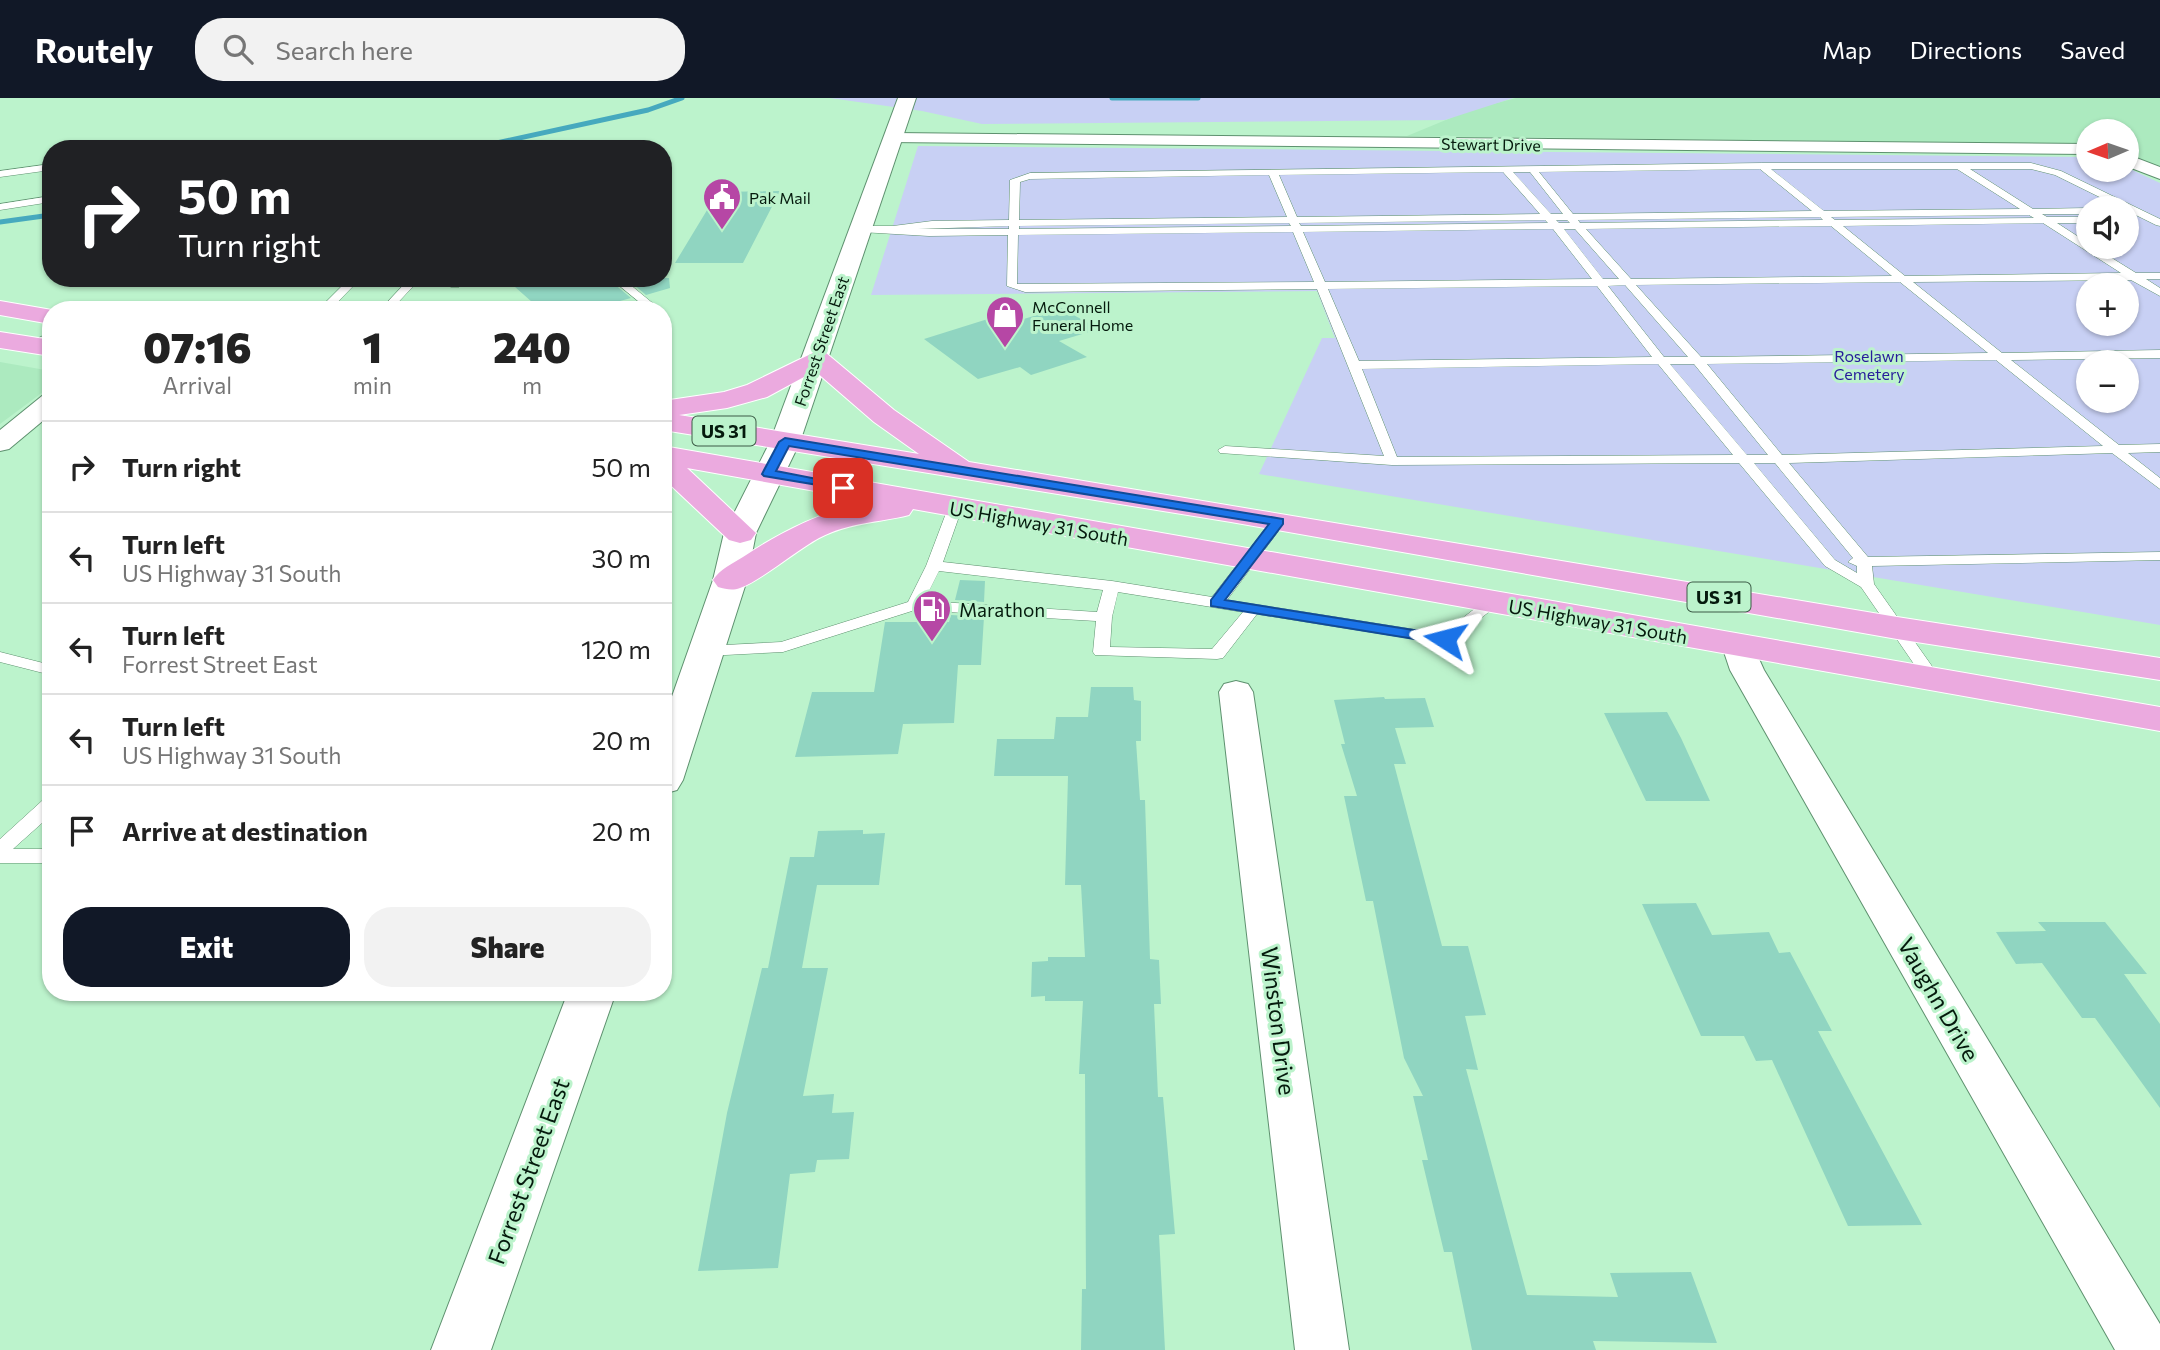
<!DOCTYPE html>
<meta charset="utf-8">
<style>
body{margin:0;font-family:Commissioner,sans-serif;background:#f2f2f2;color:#222;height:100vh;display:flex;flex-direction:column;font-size:26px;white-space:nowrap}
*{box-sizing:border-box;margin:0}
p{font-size:23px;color:#767676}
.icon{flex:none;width:38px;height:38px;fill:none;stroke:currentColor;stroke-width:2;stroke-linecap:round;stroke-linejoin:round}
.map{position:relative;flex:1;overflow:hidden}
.details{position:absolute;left:42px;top:203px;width:630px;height:700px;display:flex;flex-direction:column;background:#fff;border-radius:28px;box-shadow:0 2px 5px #0004}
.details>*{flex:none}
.hud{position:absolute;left:42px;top:42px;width:630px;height:147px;border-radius:28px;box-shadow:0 2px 5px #0004;background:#202124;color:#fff;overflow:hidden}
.needle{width:46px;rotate:268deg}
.fabs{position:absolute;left:2076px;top:21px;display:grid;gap:14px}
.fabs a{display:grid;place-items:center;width:63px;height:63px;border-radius:50%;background:#fff;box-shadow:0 2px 5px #0004;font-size:35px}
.pin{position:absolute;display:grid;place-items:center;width:60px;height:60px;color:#fff;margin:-30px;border-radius:14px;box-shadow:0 4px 10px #0006}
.me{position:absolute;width:77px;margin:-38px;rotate:279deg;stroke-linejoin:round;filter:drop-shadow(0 0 5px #0008)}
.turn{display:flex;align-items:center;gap:24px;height:147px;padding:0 21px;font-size:32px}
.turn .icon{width:91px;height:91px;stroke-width:2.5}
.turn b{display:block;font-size:49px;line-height:60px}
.eta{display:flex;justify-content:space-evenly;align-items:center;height:119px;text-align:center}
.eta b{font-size:42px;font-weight:800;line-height:49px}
.primary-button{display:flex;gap:14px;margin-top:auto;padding:14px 21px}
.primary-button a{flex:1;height:80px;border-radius:28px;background:#111827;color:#fff;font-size:28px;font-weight:800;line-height:80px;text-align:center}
.primary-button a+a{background:#f2f2f2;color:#222}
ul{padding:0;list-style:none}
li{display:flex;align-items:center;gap:21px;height:91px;padding:0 21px;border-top:2px solid #e0e0e0}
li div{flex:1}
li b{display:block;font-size:26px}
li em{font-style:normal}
header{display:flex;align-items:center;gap:42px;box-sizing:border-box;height:98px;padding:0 35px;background:#111827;color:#fff}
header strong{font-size:33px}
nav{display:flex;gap:38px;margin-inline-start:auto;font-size:24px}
.search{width:490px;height:63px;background:#f2f2f2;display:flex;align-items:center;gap:18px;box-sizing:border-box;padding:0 24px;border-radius:28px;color:#767676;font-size:26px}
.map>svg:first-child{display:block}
</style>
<header>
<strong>Routely</strong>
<div class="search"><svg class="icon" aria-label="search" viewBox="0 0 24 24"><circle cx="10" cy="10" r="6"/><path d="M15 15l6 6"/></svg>Search here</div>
<nav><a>Map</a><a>Directions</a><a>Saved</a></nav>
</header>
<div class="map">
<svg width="2160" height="1252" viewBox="0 0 2160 1252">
<rect width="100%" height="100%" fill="#bcf3cc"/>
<path fill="#aceabf" d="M1516,0H2160V70L2126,56V33H2088V46L1407,38L1470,12Z
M0,264L51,273V288L0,326Z"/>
<path fill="#c8d0f4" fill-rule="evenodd" d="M830,0H1513L1445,22L982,26L922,13Z
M918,48L2088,59V72H2126V69L2160,85V527L1259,376L1322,240H1335L1317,193L871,197ZM2088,110H2126V149H2088ZM2088,187H2126V226H2088ZM2088,264H2126V303H2088Z"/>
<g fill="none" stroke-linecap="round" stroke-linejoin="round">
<path stroke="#46a9be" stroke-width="5" d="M1112,0H1198
M469,51L648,12L682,0
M0,124L51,117"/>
</g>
<path fill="#90d5c1" d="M780,93L743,165H675L718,94Z
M505,180H607L631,200L587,212H541Z
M626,180H669L670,190L646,197Z
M1061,210L1099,231L1059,243L1087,259L1031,277L1020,269L978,281L924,241L991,220L1003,227Z
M960,482L985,483L984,504L955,502Z
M951,517L984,519L981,567H958L954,625L903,626L898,656L795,659L812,594H874L885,524H949Z
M1091,589H1133L1134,602L1141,603V643H1136L1140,702H1145L1150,861L1159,862L1161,906H1154L1158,999H1163L1175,1136L1159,1137L1165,1252H1081L1082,1191H1086L1085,976H1079L1083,903H1045V898L1031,899L1032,864L1048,863V859H1085L1081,787H1065L1068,678H994L997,641H1054L1056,619H1088Z
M1384,599L1385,601L1425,600L1434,629L1395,630L1406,666H1394L1442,848H1468L1486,917L1465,918L1478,972L1466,971L1527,1197L1618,1199L1610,1175L1691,1174L1717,1245L1593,1243L1596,1252H1472L1452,1154H1444L1422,1062H1428L1413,998H1423L1404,960L1373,803H1366L1344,698H1357L1341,646H1345L1334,602Z
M1667,614L1681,640L1710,703H1646L1604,615Z
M863,732V736L885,735L879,787H817L802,870H828L803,998L834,996L832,1015L854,1014L849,1061L817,1062L815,1074L790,1076L778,1170L698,1173L727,1015L762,870H768L790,759H814L818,733Z
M1696,805L1712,837L1769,834L1779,855L1790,854L1832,933H1818L1922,1127L1848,1128L1772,962L1756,963L1744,938H1701L1642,806Z
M2038,824H2105L2147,876H2124L2160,926V1010L2095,920H2082L2042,865L2016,866L1996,834L2046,833Z"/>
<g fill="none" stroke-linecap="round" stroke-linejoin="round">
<defs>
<path id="service" d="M1762,65H2031L2061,73L2160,121V128L2156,127L2055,77L2031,71H1970L2033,111L2088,110H2089L2088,116H2042L2047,119H2088V125H2057L2088,145V149H2094L2136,175H2160V181H2146L2160,190V198L2131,182L1913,184L2002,255L2160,252V260L2011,262L2119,347L2160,346V354L2128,355L2160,380V391L2112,355L1789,365L1868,459L2160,454V462L1872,468L1874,486L1941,581L1933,586L1927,585L1861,489L1825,468L1739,365L1392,367L1220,355L1218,352L1225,348L1384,358L1317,191L1025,194L1007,188L1008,137L929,138L861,134L856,131L861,128H893L932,123L1009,122L1010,82L1030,75ZM1760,71L1812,113L1573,116L1539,74ZM1771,71H1957L2020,111L1824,113ZM1503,74L1540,116L1297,119L1279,77ZM1513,74H1530L1563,116H1551ZM1269,77L1287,119L1019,122L1020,84L1030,81ZM2029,117L2034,120L1835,122L1831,119ZM1820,119L1823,122L1580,125L1578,122ZM1545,122L1548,125L1301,128L1299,125ZM1556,122H1567L1570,125H1559ZM1289,125L1291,128L1019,131V128ZM2043,125L2121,175L1905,178L1843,128ZM1009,128V131H918ZM1831,128L1892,178L1631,181L1586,131ZM1553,131L1592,181L1325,184L1303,134ZM1564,131H1575L1619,181H1603ZM1293,134L1314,184L1017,186L1018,137ZM1900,184L1988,255L1701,259L1636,187ZM1625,187L1688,259H1664L1608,188ZM1597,188L1652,259L1359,263L1328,191ZM1996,262L2103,348L1782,357L1707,266ZM1658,266L1733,357L1397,359L1362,271ZM1670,266H1694L1768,357H1747ZM1754,365H1775L1853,460L1848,464L1857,468V475L1835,462Z
M51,66V72L0,79V73Z
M51,98V104L0,112V106Z
M350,180H361L330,212H318Z
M410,180H421L391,212H380Z
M449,180H459V189H451Z
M610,180H622L661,212H649Z
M51,234V242L31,251L25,247Z
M955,406L962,410L943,464L1112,483L1212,499L1273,421L1278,420L1285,424L1227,502L1442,536L1486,502H1498L1500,505L1451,544L1445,546L1257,516L1223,560L1217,561L1095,557L1093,554L1096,523L915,512L783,554L706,558L698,553L706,548L781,544L908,504L926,468L948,410ZM939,473L1103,492L1097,514L924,503ZM1118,494L1243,514L1212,551L1110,549L1112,519Z
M0,554L51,567V577L0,564Z
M51,700V717L13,751H51V765H0V741L44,701Z"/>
<path id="minor" d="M894,35L2088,46V56L888,44L885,40L888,36Z
M2126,56L2160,69V81L2126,68Z
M51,296V316L9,351L0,353V332L42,298Z
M1738,538L1750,541L1764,572L2160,1226V1252H2115L1730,572L1722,548L1726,541Z
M1236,583L1248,586L1253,594L1349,1252H1295L1219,594L1224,586Z"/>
<path id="tertiary" d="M898,0H916L800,344L795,350L785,353L775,350L770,344Z"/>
<path id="secondary" d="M785,335L795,338L800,344L756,435L747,482L683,682L677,692L663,696V624L713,482L724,435L770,344L775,338Z
M568,894H616L491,1252H431Z"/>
<path id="primary" d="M0,203L52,212L51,226L0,217Z
M0,234L51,242V258L0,250Z
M817,253L826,255L894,312L969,364L1897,519L2160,560V582L1897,541L1231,424L663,332V303L724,294L747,287ZM815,273L874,324L919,356L679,317L727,310L767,299Z
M663,348L2160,609V633L913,411L909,417C877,425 850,424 819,440C795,453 762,482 740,490C732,493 726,491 718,489L713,482C720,471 732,466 743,459C784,432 823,413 871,403L687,370L756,435L751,442L740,445L729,442L663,380Z"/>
</defs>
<use href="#service" stroke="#5e916f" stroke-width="1"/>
<use href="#minor" stroke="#5e916f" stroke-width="2"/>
<use href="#tertiary" stroke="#5e916f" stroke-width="2"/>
<use href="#secondary" stroke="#5e916f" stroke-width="2"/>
<use href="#primary" stroke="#fff" stroke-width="2"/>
<use href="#service" fill="#fff" fill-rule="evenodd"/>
<use href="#minor" fill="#fff" fill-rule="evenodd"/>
<use href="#tertiary" fill="#fff" fill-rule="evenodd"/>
<use href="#secondary" fill="#fff" fill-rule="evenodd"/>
<use href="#primary" fill="#ebaadf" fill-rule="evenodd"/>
</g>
<path fill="#1a73e8" stroke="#114b97" stroke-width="2" d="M785,340L1283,421V426L1225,502L1445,537L1452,541L1445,546L1211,508V502L1269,426L789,348L776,373L848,387V392L764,378L762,376L779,344Z"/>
<defs>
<symbol id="civic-pin" viewBox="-11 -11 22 30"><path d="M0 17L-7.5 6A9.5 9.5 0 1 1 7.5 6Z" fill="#b647a5" stroke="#bcf3cc"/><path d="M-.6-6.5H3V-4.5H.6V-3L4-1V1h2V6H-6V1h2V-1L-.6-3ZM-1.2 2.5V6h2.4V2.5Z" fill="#fff"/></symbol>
<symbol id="shop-pin" viewBox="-11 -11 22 30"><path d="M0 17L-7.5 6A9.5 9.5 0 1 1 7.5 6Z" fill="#b647a5" stroke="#bcf3cc"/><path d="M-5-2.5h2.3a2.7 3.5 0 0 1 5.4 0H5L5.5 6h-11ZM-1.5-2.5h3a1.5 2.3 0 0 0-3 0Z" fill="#fff"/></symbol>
<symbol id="fuel-pin" viewBox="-11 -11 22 30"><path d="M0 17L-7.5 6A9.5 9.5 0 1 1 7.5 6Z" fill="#b647a5" stroke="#bcf3cc"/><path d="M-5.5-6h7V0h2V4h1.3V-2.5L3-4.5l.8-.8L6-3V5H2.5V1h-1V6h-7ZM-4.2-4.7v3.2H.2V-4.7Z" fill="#fff"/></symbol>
</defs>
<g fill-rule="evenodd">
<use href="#civic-pin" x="700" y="77" width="44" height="60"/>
<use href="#shop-pin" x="983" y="195" width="44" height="60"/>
<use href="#fuel-pin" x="910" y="489" width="44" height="60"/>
</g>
<g text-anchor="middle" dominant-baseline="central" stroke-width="6" stroke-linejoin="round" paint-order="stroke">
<g font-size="16" fill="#051a0d" stroke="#bcf3cc">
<text transform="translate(1491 46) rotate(1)">Stewart Drive</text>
<text transform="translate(821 243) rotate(-71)">Forrest Street East</text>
</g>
<g font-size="16" fill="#051a0d" stroke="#bcf3cc" text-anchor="start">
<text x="749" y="99">Pak Mail</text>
<text x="1032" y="208">McConnell<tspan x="1032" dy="18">Funeral Home</tspan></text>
</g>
<g font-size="16" fill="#271c9b" stroke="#bcf3cc">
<text x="1869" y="257">Roselawn<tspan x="1869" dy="18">Cemetery</tspan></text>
</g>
<g fill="#bcf3cc" stroke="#3c5b46" stroke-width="2">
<rect x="692.5" y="318.5" width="63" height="29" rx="5"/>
<rect x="1687.5" y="484.5" width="63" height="29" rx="5"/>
</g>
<g font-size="18" font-weight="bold" fill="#051a0d">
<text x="724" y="333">US 31</text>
<text x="1719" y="499">US 31</text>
</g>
<g font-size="19" fill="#051a0d" stroke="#bcf3cc">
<text transform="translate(1039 425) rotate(10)">US Highway 31 South</text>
<text transform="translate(1598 523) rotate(10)">US Highway 31 South</text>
</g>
<g font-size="19" fill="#051a0d" stroke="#bcf3cc" text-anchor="start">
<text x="959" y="511">Marathon</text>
</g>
<g font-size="23" fill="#051a0d" stroke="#bcf3cc">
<text transform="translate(1939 901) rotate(60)">Vaughn Drive</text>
<text transform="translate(1279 923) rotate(83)">Winston Drive</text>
<text transform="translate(528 1073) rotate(-70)">Forrest Street East</text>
</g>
</g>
</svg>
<div class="fabs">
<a><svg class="needle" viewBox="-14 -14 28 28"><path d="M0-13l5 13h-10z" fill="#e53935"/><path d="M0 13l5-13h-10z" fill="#767676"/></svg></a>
<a><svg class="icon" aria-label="sound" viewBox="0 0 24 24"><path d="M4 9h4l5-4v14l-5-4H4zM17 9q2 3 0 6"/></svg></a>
<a>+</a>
<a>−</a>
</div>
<div class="pin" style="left:843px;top:390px;background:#d93025"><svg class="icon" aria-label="arrive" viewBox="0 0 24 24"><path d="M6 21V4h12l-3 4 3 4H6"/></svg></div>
<svg class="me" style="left:1445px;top:541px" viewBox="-20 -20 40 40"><path d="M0-17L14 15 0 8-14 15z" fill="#1a73e8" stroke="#fff" stroke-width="4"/></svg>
<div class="hud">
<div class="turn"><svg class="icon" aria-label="right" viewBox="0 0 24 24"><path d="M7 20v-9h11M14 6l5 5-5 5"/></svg><div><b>50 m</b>Turn right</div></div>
</div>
<section class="details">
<div class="eta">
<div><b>07:16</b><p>Arrival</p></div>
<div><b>1</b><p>min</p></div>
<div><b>240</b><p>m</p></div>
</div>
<ul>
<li><svg class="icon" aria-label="right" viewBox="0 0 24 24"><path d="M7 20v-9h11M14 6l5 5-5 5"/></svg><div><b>Turn right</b></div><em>50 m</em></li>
<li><svg class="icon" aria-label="left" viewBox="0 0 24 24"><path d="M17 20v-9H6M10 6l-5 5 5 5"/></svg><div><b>Turn left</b><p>US Highway 31 South</p></div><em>30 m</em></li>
<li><svg class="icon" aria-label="left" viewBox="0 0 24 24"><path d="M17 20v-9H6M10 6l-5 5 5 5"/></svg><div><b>Turn left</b><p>Forrest Street East</p></div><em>120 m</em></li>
<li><svg class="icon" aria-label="left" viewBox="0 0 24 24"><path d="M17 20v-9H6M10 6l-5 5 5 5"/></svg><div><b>Turn left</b><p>US Highway 31 South</p></div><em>20 m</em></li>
<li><svg class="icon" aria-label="arrive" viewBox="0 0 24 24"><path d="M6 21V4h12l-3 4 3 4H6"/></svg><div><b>Arrive at destination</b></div><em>20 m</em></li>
</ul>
<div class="primary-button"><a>Exit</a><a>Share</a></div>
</section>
</div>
